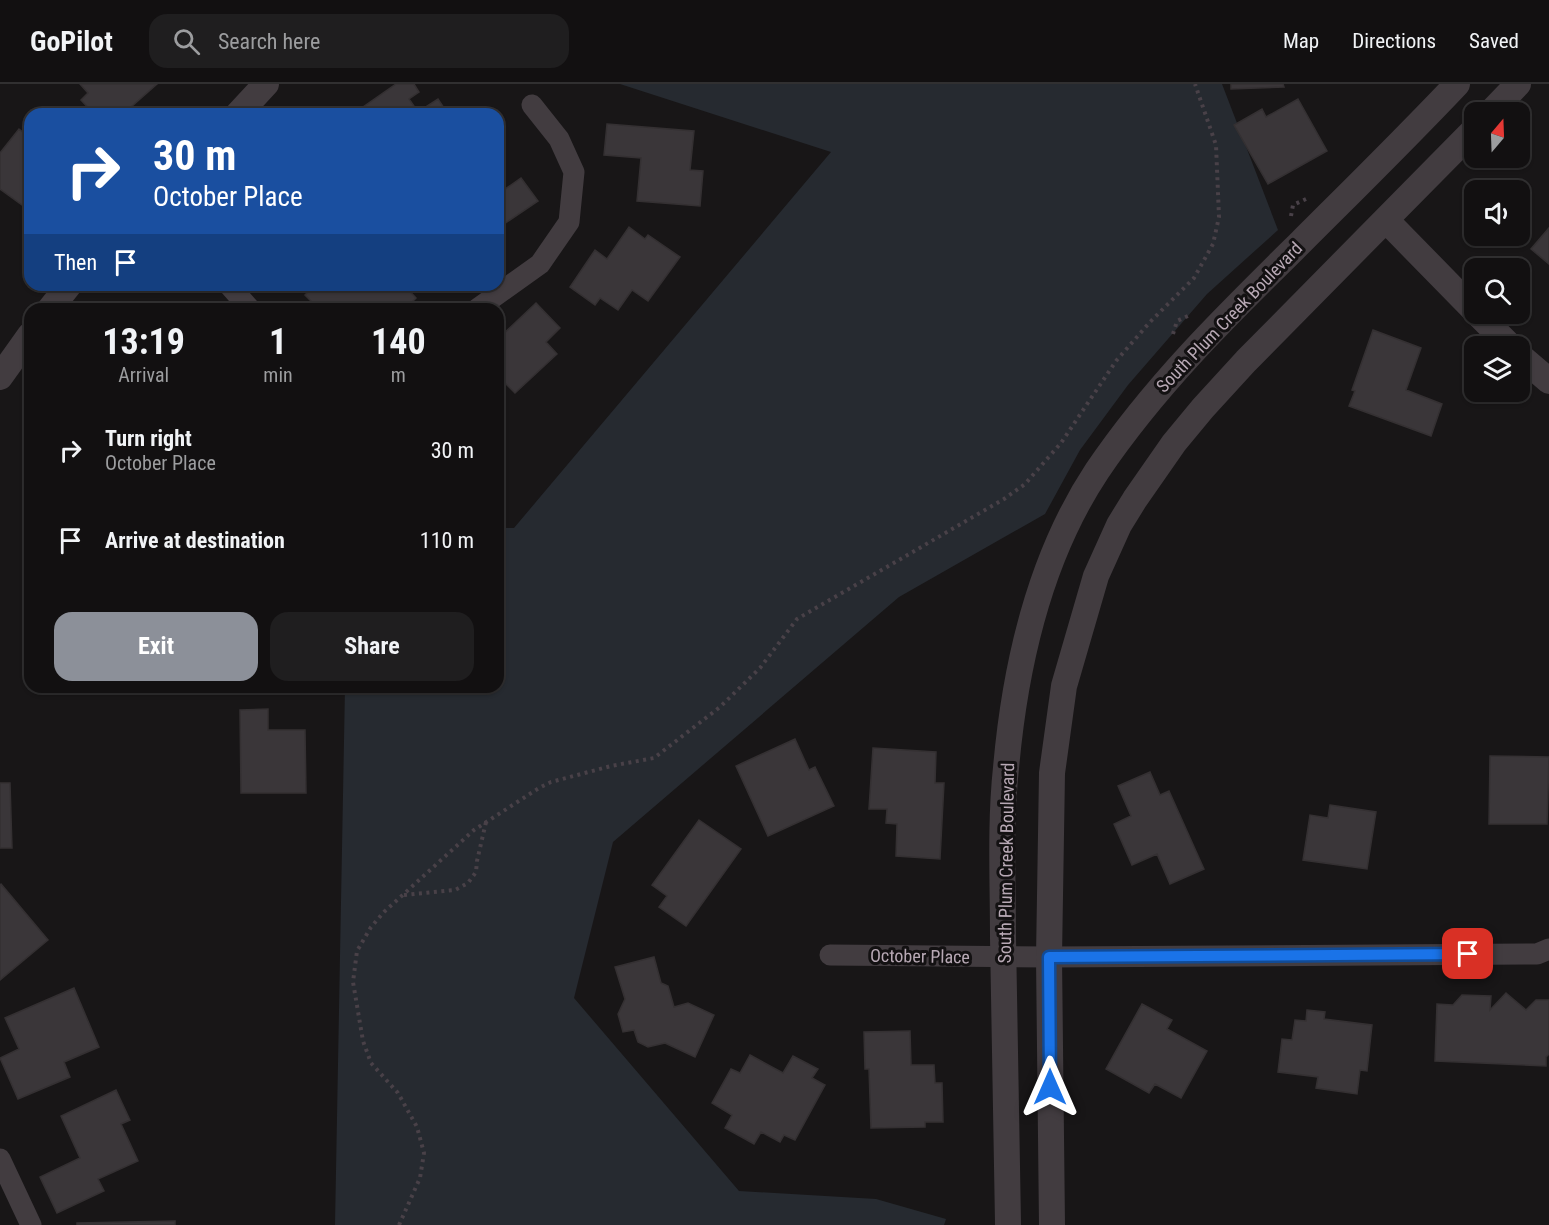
<!DOCTYPE html>
<style>
body{margin:0;font-family:"Roboto Condensed",sans-serif;background:#1f1e1f;color:#f1f3f6;height:100vh;display:flex;flex-direction:column;font-size:22px;white-space:nowrap}
*{box-sizing:border-box;margin:0}
p{font-size:20px;color:#9c9d9f}
.icon{flex:none;width:33px;height:33px;fill:none;stroke:currentColor;stroke-width:2;stroke-linecap:round;stroke-linejoin:round}
.map{position:relative;flex:1;overflow:hidden}
.details{position:absolute;left:24px;top:219px;width:480px;height:390px;display:flex;flex-direction:column;background:#121011;border-radius:18px;box-shadow:0 2px 4px #0004,0 0 0 2px #313031}
.details>*{flex:none}
.hud{position:absolute;left:24px;top:24px;width:480px;height:183px;border-radius:18px;box-shadow:0 2px 4px #0004,0 0 0 2px #313031;background:#1a4fa0;color:#fff;overflow:hidden}
.needle{width:39px;rotate:19deg}
.tools{position:absolute;left:1464px;top:18px;display:grid;gap:12px}
.tools a{display:grid;place-items:center;width:66px;height:66px;border-radius:12px;background:#121011;box-shadow:0 2px 4px #0004,0 0 0 2px #313031;font-size:30px}
.pin{position:absolute;display:grid;place-items:center;width:51px;height:51px;color:#fff;margin:-26px;border-radius:12px;box-shadow:0 3px 9px #0006}
.me{position:absolute;width:66px;margin:-33px;rotate:0deg;stroke-linejoin:round;filter:drop-shadow(0 0 4px #0008)}
.turn{display:flex;align-items:center;gap:21px;height:126px;padding:0 30px;font-size:27px}
.turn .icon{width:78px;height:78px;stroke-width:2.5}
.turn b{display:block;font-size:42px;line-height:51px}
.then{display:flex;align-items:center;height:57px;padding:0 30px;background:#0003;gap:12px;font-size:22px}
.eta{display:flex;justify-content:space-evenly;align-items:center;height:102px;text-align:center}
.eta b{font-size:36px;font-weight:700;line-height:42px}
.action{display:flex;gap:12px;margin-top:auto;padding:12px 30px}
.action a{flex:1;height:69px;border-radius:18px;background:#8c9099;color:#fff;font-size:24px;font-weight:700;line-height:69px;text-align:center}
.action a+a{background:#1f1e1f;color:#f1f3f6}
ul{padding:0;list-style:none}
li{display:flex;align-items:center;gap:18px;height:90px;padding:0 30px}
li div{flex:1}
li b{display:block;font-size:22px}
li em{font-style:normal}
header{display:flex;align-items:center;gap:36px;box-sizing:border-box;height:84px;padding:0 30px;background:#121011;border-bottom:2px solid #313031}
header strong{font-size:28px}
nav{display:flex;gap:33px;margin-inline-start:auto;font-size:21px}
.search{width:420px;height:54px;background:#1f1e1f;display:flex;align-items:center;gap:15px;box-sizing:border-box;padding:0 21px;border-radius:18px;color:#9c9d9f;font-size:22px}
.map>svg:first-child{display:block}
</style>
<header>
<strong>GoPilot</strong>
<div class="search"><svg class="icon" aria-label="search" viewBox="0 0 24 24"><circle cx="10" cy="10" r="6"/><path d="M15 15l6 6"/></svg>Search here</div>
<nav><a>Map</a><a>Directions</a><a>Saved</a></nav>
</header>
<div class="map">
<svg width="1549" height="1141" viewBox="0 0 1549 1141">
<rect width="100%" height="100%" fill="#181617"/>
<path fill="#262a30" d="M620,0H1222L1278,146L1207,210L1128,301L1080,366L1045,430L899,513L613,758L574,914L739,1107L876,1115L946,1135L944,1141H335L345,603H498V444H514L831,68Z"/>
<path fill="#3a3639" stroke="#343032" stroke-width="1.5" d="M80,0H157L123,30H94L81,16L88,9Z
M396,0H414L419,8L409,15L418,28L438,15L448,30H353Z
M1231,0H1283L1284,3L1231,5Z
M1298,15L1327,67L1268,100L1234,41L1262,25L1266,33Z
M607,40L694,47L690,86L703,87L700,122L637,117L641,74L604,71Z
M19,45L29,53L30,51V111L22,121L0,105V69Z
M521,94L538,117L498,144V110Z
M629,143L645,155L648,151L680,173L648,217L632,206L618,226L600,214L595,221L570,203L595,166L607,175Z
M1549,144V180L1531,165Z
M315,201H404L416,214L405,225H319L305,211Z
M536,219L560,244L546,258L557,270L515,309L498,292V255Z
M1373,246L1421,264L1406,306L1442,320L1431,352L1349,322L1355,307L1352,306Z
M268,625V646H305L306,709H241L240,626Z
M795,655L809,686L815,683L834,722L768,752L736,682Z
M873,664L936,668L935,699H944L940,775L896,772L897,740L886,739L887,725H869Z
M1490,672L1549,673L1547,740H1489Z
M1150,688L1160,711L1169,707L1204,785L1170,800L1157,770L1132,781L1114,740L1131,732L1118,702Z
M0,699H10L12,764H0Z
M1330,721L1376,728L1367,785L1303,776L1310,731L1328,734Z
M699,736L741,765L686,842L659,823L667,812L652,801Z
M1,800L48,856L0,896V801Z
M654,873L661,899L668,902L674,923L688,919L714,931L695,973L665,959L648,963L638,958L634,946L623,948L618,930L625,915L615,883Z
M74,904L99,963L64,978L70,993L18,1015L0,974L19,965L5,934Z
M1506,909L1526,926L1536,916H1549V970L1546,973V982L1435,977L1437,920L1453,921L1462,911L1491,912L1490,926Z
M1142,920L1172,936L1167,945L1207,967L1181,1014L1155,1000L1149,1009L1106,985Z
M1307,926L1325,928L1324,935L1372,941L1367,987L1360,986L1357,1010L1316,1004L1318,993L1278,988L1282,955L1292,956L1295,936L1306,937Z
M910,947L911,981H934L935,999H942L943,1038H925V1043L871,1044L869,985H865L864,948Z
M750,971L783,989L793,972L818,985L812,994L825,1001L795,1056L784,1051L780,1058L761,1048L754,1060L725,1044L732,1031L712,1019L731,985L740,989Z
M116,1006L130,1036L121,1040L138,1077L98,1095L104,1107L57,1129L40,1093L80,1074L61,1032Z
M175,1137V1141H77V1139Z"/>
<g fill="none" stroke-linecap="round" stroke-linejoin="round">
<path stroke="#494148" stroke-width="4" stroke-dasharray="3 4.5" stroke-linecap="butt" d="M1291,132L1293,121L1306,115
M1173,250L1177,237L1190,231
M404,811L455,806L468,799L476,788L477,777L486,738
M399,1141L420,1094L424,1069L417,1043L398,1009L371,979L363,957L353,898L357,867L371,843L384,828L474,746L539,704L551,698L611,682L654,674L720,623L760,584L797,535L1004,415L1025,400L1061,359L1116,277L1150,238L1194,194L1213,160L1219,133L1216,61L1195,0"/>
<path stroke="#423c40" stroke-width="21" d="M229,201L250,225
M477,225L540,180L569,138L574,88L559,55L532,21
M830,871L1049,873L1537,870L1549,865
M0,1075L31,1141"/>
<path stroke="#423c40" stroke-width="26" d="M1491,28L1518,0
M238,30L266,0
M1386,136L1474,226
M50,225L69,201
M1478,230L1510,262
M1520,272L1549,297
M0,293L30,251
M1008,1141C1007,1045 1004,949 1003,854C1003,797 1000,740 1006,684C1015,582 1040,473 1097,387C1156,300 1227,231 1301,158C1353,106 1406,54 1457,0
M1052,1141L1049,873L1052,689L1064,602L1096,492L1119,441L1135,415L1174,359L1203,324L1246,277L1474,46"/>
</g>
<g fill="none" stroke-linecap="round" stroke-linejoin="round">
<defs>
<path id="route" d="M1050,1003L1049,873L1468,870"/>
</defs>
<use href="#route" stroke="#114b97" stroke-width="15"/>
<use href="#route" stroke="#1a73e8" stroke-width="10"/>
</g>
<g text-anchor="middle" dominant-baseline="central" stroke-width="6" stroke-linejoin="round" paint-order="stroke">
<g font-size="18" fill="#b8a9b5" stroke="#131112">
<text transform="translate(1229 233) rotate(-46)">South Plum Creek Boulevard</text>
<text transform="translate(1006 779) rotate(-89)">South Plum Creek Boulevard</text>
<text transform="translate(920 872) rotate(1)">October Place</text>
</g>
</g>
</svg>
<div class="tools">
<a><svg class="needle" viewBox="-14 -14 28 28"><path d="M0-13l5 13h-10z" fill="#e53935"/><path d="M0 13l5-13h-10z" fill="#9c9d9f"/></svg></a>
<a><svg class="icon" aria-label="sound" viewBox="0 0 24 24"><path d="M4 9h4l5-4v14l-5-4H4zM17 9q2 3 0 6"/></svg></a>
<a><svg class="icon" aria-label="search" viewBox="0 0 24 24"><circle cx="10" cy="10" r="6"/><path d="M15 15l6 6"/></svg></a>
<a><svg class="icon" aria-label="layers" viewBox="0 0 24 24"><path d="M12 4l9 5-9 5-9-5zM3 14l9 5 9-5"/></svg></a>
</div>
<div class="pin" style="left:1468px;top:870px;background:#d93025"><svg class="icon" aria-label="arrive" viewBox="0 0 24 24"><path d="M6 21V4h12l-3 4 3 4H6"/></svg></div>
<svg class="me" style="left:1050px;top:1003px" viewBox="-20 -20 40 40"><path d="M0-17L14 15 0 8-14 15z" fill="#1a73e8" stroke="#fff" stroke-width="4"/></svg>
<div class="hud">
<div class="turn"><svg class="icon" aria-label="right" viewBox="0 0 24 24"><path d="M7 20v-9h11M14 6l5 5-5 5"/></svg><div><b>30 m</b>October Place</div></div>
<div class="then">Then<svg class="icon" aria-label="arrive" viewBox="0 0 24 24"><path d="M6 21V4h12l-3 4 3 4H6"/></svg></div>
</div>
<section class="details">
<div class="eta">
<div><b>13:19</b><p>Arrival</p></div>
<div><b>1</b><p>min</p></div>
<div><b>140</b><p>m</p></div>
</div>
<ul>
<li><svg class="icon" aria-label="right" viewBox="0 0 24 24"><path d="M7 20v-9h11M14 6l5 5-5 5"/></svg><div><b>Turn right</b><p>October Place</p></div><em>30 m</em></li>
<li><svg class="icon" aria-label="arrive" viewBox="0 0 24 24"><path d="M6 21V4h12l-3 4 3 4H6"/></svg><div><b>Arrive at destination</b></div><em>110 m</em></li>
</ul>
<div class="action"><a>Exit</a><a>Share</a></div>
</section>
</div>
